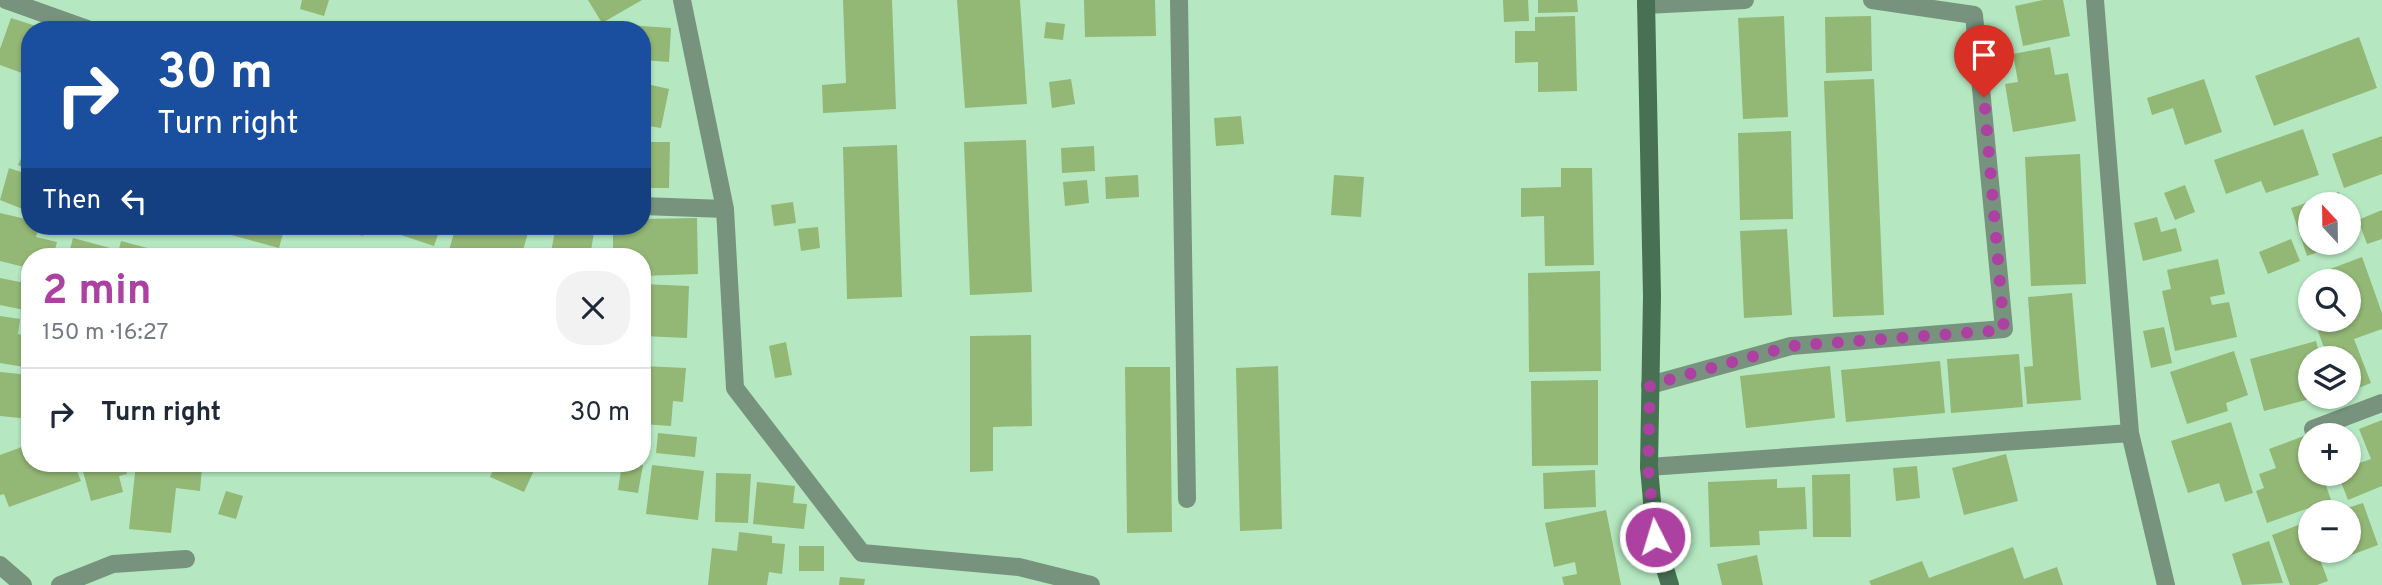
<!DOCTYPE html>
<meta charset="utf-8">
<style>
body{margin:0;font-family:Overpass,sans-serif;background:#f2f2f3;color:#1f2937;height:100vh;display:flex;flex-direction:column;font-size:26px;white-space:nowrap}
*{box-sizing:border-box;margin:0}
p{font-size:23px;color:#747a83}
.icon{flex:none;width:38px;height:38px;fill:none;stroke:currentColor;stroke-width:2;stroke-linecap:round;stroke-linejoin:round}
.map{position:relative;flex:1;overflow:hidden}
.panel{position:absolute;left:21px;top:248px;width:630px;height:224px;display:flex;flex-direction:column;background:#fff;border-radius:28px;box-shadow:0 2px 5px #0004}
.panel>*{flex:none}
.guide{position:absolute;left:21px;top:21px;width:630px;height:214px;border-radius:28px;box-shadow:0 2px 5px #0004;background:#1a4fa0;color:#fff;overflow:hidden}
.needle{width:46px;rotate:338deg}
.tools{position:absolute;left:2298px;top:192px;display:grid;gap:14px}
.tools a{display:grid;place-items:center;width:63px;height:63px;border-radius:50%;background:#fff;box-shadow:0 2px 5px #0004;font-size:35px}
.pin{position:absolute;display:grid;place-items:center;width:60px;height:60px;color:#fff;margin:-72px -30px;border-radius:50% 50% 50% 0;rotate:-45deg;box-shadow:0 0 7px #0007}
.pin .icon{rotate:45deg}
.me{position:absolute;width:77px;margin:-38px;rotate:355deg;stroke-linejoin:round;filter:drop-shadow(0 0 5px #0008)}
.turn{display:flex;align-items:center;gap:24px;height:147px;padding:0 21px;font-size:32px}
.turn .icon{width:91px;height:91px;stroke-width:2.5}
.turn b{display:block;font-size:49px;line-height:60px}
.then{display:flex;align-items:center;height:66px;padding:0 21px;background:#0003;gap:14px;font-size:26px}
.round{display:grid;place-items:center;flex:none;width:74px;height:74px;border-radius:28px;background:#f2f2f3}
.headline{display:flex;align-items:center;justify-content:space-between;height:119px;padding:0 21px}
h1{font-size:42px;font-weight:700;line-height:52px;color:#ac41a1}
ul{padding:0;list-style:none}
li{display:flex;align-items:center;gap:21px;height:91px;padding:0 21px;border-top:2px solid #e0e1e3}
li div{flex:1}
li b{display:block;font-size:26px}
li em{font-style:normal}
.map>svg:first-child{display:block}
</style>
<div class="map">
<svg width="2382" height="585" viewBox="0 0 2382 585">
<rect width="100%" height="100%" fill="#b5e8c1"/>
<path fill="#93b775" d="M302,0H329L324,16L300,9Z
M588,0H642L602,23Z
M843,0H892L896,109L823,113L822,85L846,83Z
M957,0H1020L1027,104L965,108Z
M1084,0H1155L1156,36L1085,37Z
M1503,0H1528L1529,21L1504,22Z
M1538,0H1577L1578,12L1538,13Z
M2043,0H2063L2070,36L2023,46L2015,6Z
M1575,16L1577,91L1538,92V62L1515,63V31H1535V17Z
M1784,16L1788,117L1743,119L1738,18Z
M1871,16L1872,71L1826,73L1825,17Z
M11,18L39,27L30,30V52L22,73L0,65V49Z
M1046,22L1065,24L1063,40L1044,38Z
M612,24L671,28L669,62L642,60V30H612Z
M2359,37L2377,88L2274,126L2255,76Z
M2050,47L2055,75L2068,73L2076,121L2013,132L2005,84L2018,82L2013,54Z
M1071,79L1075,104L1052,108L1049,82Z
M1874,79L1884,315L1833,317L1824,81Z
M2204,79L2222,132L2185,145L2173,108L2152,115L2147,98Z
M642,83L669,89L661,128L642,125Z
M1241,116L1244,144L1216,146L1214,118Z
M2303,129L2319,175L2266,193L2261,181L2226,194L2214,160Z
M1791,131L1793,219L1740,220L1738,133Z
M2382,136V174L2344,188L2332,154Z
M30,140V170L18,165Z
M1026,140L1032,292L970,295L964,142Z
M642,142H670L669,188H642Z
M897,145L902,297L847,299L843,147Z
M1094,146L1095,171L1062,173L1061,148Z
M2080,154L2086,284L2031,286L2025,157Z
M9,168L30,175V212L0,200Z
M1561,168H1592L1594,265L1545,266L1544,216L1521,217V188L1561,187Z
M1138,175L1139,197L1106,199L1105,177Z
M1334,175L1364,177L1361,217L1331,215Z
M1087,180L1089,203L1065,206L1063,182Z
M2185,185L2195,212L2175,220L2164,193Z
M2339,192L2344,205H2310V243L2341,244L2307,256L2291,208Z
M793,202L796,223L774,226L771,205Z
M2382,210V239L2367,244L2358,220Z
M0,213L30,220V226H39L36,237L57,242L53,257H30L28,268L0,261Z
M2157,217L2161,232L2176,228L2182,251L2143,261L2134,223Z
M697,218L698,274L642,276V257H613V235H624V226H642V219Z
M230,226H285L279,248L228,234Z
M330,226H366L363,236Z
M404,226H441L434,246L401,235Z
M456,226H530L521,257H447Z
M556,226H595L590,257L551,252Z
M818,227L820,248L801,251L798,229Z
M1787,229L1792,315L1744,318L1740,231Z
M73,238L114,249L111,257H68Z
M2291,239L2300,261L2268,274L2259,252Z
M121,241L151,249L149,257H117Z
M2362,257L2382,313V329L2354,339L2371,383L2348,392V359H2328L2318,331L2328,327L2325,320H2348V282H2311L2309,277Z
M2218,259L2225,294L2210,297L2212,305L2229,302L2237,337L2175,351L2162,291L2171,289L2167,270Z
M1600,271L1601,371L1529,372L1528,273Z
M0,278L30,284L29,311L0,305Z
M642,284L689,286L687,338L642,336Z
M2072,293L2081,400L2027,404L2024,367L2033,366L2028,297Z
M0,316L20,319L18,334L30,336V368L0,363Z
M2164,327L2172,363L2151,368L2143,331Z
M1031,335L1032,426L993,427V471L970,472V336Z
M2316,341L2321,359H2310V399L2264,411L2250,359Z
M786,342L792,375L775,378L769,346Z
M2234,351L2248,395L2226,403L2228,411L2187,424L2170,372Z
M2019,354L2023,407L1951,413L1947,359Z
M1940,361L1945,413L1846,422L1841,370Z
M642,366L686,368L683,402L673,401L671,426L642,424Z
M1278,366L1282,529L1240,531L1236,368Z
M1830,366L1835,418L1746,428L1740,376Z
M1125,367H1170L1172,532L1127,533Z
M0,372L30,375V419L0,416Z
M1598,380V465L1532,466L1531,381Z
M2382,420V486L2348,500L2338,474H2348V467L2371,459L2359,429Z
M2231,422L2253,493L2225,502L2219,483L2188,493L2171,441Z
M658,433L697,437L695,457L656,453Z
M2309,434L2310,474H2322L2331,500L2267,523L2256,491L2264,488L2259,474L2276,468L2269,449Z
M30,444V464H74L81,481L9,507L4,494L0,495V455Z
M2006,454L2018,501L1964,515L1952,468Z
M81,464H124L127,474L119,476L123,492L91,501Z
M136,464L202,467L200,491L176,488L171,533L129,529Z
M496,464H537L524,492L490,477Z
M622,464L643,465L638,493L618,490Z
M652,465L704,471L698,520L646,514Z
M1917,466L1920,498L1896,501L1893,468Z
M1595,470L1596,507L1544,509L1543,473Z
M716,473L751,474L748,523L715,522Z
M1850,474L1851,537H1813L1812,475Z
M1777,479V488L1805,487L1807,529L1759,531L1760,545L1710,547L1708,482Z
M757,482L795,486L793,503L807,504L804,529L753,524Z
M226,491L243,496L236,519L218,514Z
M2363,503L2378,545L2330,563L2326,551H2348V513L2335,512Z
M1606,510L1621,585H1564L1562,577L1577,574L1575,562L1554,567L1545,523Z
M2306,522L2310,551H2317L2328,581L2317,585H2290L2272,535Z
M739,532L772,536V543L785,544L782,574L769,572L767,585H708L712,548L737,551Z
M2269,541L2283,583L2242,585L2232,554Z
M799,546H824V571H799Z
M2013,547L2024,579L2057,567L2063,585H1871L1869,581L1922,561L1929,578Z
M1757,555L1763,585H1722L1717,564Z
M840,577L865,579L864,585H839Z"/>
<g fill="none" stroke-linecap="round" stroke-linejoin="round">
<path stroke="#77937e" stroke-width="18" d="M6,0L90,30
M682,0L725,209L735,388L862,553L1019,567L1091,585
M1179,0L1187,499
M2095,0L2130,433L2166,585
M1646,5L1745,0
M642,206L725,209
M1650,385L1791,346L2004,329L1974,15L1872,0
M2313,429L2382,403
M1649,467L2130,433
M0,565L23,585
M60,585L113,564L186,559"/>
<path stroke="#477152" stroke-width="18" d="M1646,0L1652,296L1649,467L1655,536L1670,585"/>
</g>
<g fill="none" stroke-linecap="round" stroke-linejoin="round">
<path stroke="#ac41a1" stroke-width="12" stroke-dasharray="0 21.6" d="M1655,537L1648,467L1650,385L1791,346L2004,330L1984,97"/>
</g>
</svg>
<div class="tools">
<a><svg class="needle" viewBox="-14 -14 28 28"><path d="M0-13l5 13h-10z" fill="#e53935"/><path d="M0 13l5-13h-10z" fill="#747a83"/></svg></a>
<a><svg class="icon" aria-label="search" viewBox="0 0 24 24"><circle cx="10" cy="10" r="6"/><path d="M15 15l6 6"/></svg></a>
<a><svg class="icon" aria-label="layers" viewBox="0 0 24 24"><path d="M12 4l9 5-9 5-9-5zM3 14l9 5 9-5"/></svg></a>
<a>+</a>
<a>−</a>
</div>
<div class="pin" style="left:1984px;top:97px;background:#d93025"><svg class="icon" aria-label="arrive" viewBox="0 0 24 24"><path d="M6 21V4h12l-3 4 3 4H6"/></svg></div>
<svg class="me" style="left:1655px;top:537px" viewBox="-20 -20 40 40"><circle r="17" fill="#ac41a1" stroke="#fff" stroke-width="3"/><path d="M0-11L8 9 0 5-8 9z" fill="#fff"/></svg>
<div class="guide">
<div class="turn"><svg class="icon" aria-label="right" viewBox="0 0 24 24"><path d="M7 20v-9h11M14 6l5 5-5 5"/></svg><div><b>30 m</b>Turn right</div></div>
<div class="then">Then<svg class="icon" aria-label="left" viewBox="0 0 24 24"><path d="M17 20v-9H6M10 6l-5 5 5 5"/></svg></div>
</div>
<section class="panel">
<div class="headline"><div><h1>2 min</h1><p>150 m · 16:27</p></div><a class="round"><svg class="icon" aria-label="close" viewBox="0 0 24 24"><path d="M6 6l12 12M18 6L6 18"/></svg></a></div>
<ul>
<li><svg class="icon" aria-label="right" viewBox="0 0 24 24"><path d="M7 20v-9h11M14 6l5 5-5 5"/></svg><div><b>Turn right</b></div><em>30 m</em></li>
</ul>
</section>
</div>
